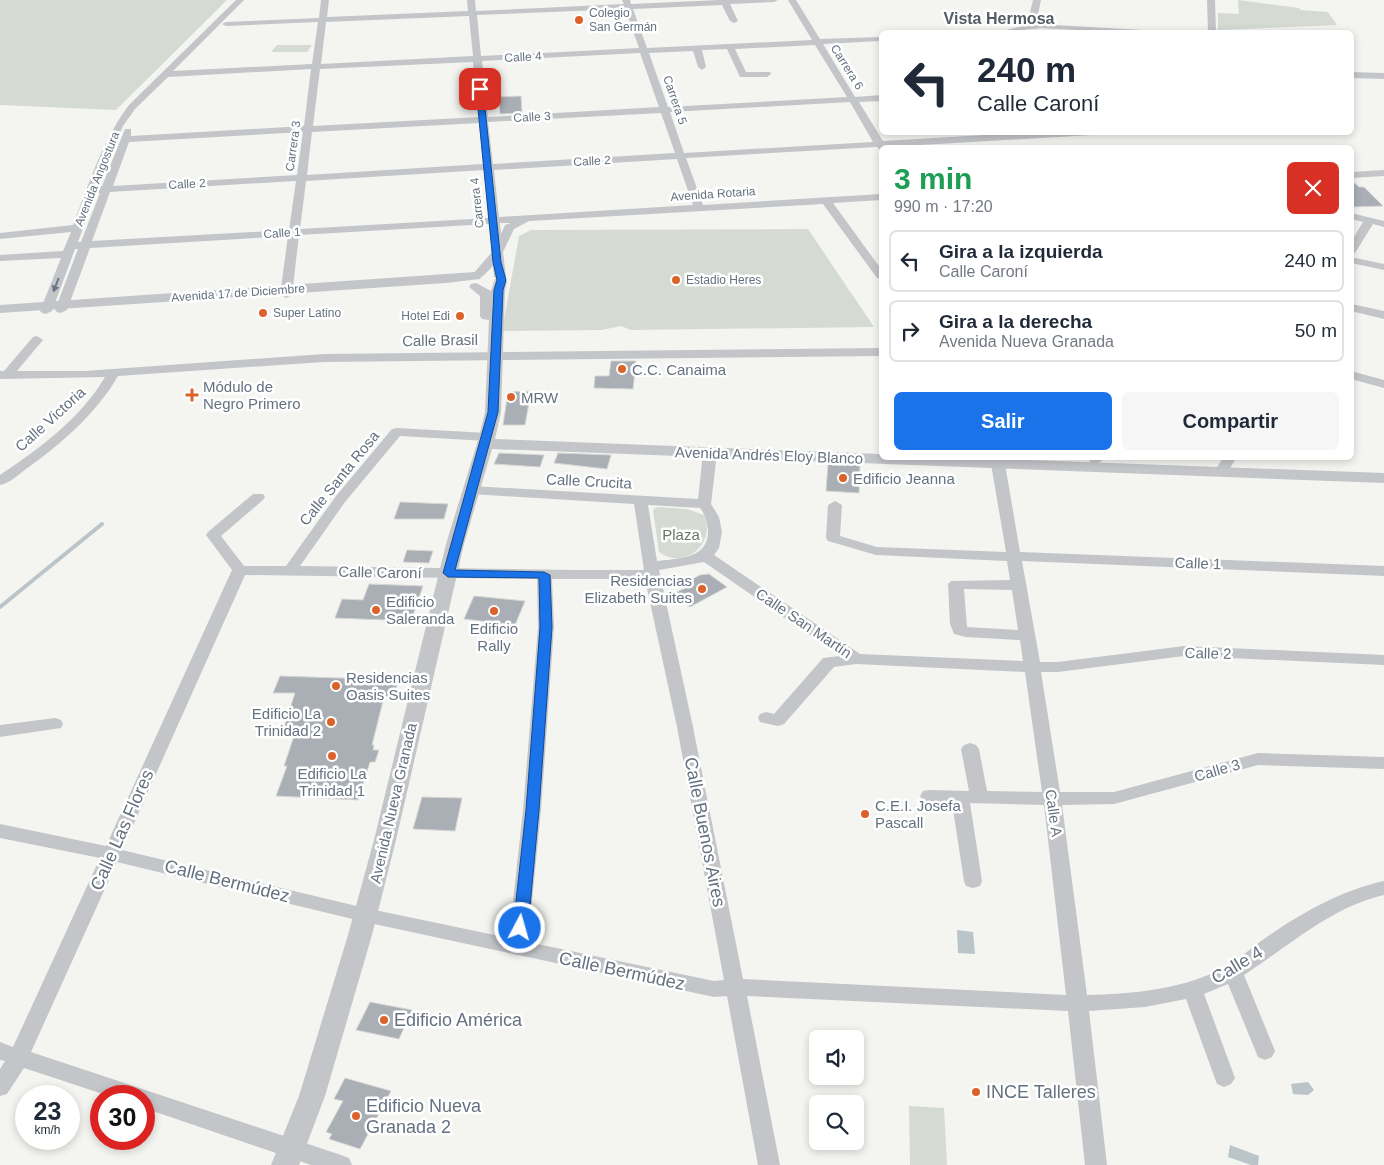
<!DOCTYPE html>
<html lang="es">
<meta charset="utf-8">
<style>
body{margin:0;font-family:Helvetica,sans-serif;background:#f6f6f7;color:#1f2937;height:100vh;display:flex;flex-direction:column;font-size:19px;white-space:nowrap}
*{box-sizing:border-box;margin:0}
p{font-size:16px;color:#747a83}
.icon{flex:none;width:28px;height:28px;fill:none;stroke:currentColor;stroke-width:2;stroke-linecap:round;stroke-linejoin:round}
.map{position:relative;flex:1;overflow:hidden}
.details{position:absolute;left:879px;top:145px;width:475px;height:315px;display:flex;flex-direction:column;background:#fff;border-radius:8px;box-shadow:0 2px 8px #0003}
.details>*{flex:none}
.top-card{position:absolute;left:879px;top:30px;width:475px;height:105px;border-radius:8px;box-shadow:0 2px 8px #0003;background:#fff;color:#1f2937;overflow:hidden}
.tools{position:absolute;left:809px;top:1030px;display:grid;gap:10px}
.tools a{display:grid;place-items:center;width:55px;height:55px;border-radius:8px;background:#fff;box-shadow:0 2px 8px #0003;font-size:25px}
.speed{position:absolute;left:15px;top:1085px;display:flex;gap:10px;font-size:25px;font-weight:700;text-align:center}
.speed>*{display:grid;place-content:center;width:65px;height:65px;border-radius:50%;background:#fff;box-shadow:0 2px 8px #0003;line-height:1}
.speed small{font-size:12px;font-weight:400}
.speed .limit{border:8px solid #d22;background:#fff;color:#111}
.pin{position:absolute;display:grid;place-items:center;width:42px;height:42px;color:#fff;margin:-21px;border-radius:10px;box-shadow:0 2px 8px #0006}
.me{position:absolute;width:55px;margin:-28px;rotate:6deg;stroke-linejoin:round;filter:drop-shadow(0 0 4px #0008)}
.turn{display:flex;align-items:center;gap:18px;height:105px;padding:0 15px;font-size:22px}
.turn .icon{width:65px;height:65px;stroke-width:2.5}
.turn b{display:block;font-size:35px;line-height:42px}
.round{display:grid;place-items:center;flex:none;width:52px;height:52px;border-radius:8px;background:#f6f6f7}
.summary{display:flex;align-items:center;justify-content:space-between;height:85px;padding:0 15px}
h1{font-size:30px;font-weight:600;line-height:38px;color:#1e9e55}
.button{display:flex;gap:10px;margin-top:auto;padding:10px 15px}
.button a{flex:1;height:58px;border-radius:8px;background:#1a73e8;color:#fff;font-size:20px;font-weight:600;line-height:58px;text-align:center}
.button a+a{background:#f6f6f7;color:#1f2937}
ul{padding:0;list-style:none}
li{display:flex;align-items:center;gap:15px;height:62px;margin:0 10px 8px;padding:0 5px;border:2px solid #e0e1e3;border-radius:8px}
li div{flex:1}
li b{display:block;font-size:19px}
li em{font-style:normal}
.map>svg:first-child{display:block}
</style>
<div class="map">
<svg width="1384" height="1165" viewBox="0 0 1384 1165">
<rect width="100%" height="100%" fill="#f4f5f1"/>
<path fill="#d5dbd2" d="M0,0H227L116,110L0,105Z
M1238,0L1299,8L1300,10L1328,12L1337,25L1218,30V13L1239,14Z
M277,45H312L307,52H271Z
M808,229L874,327L631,330L621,326L602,330L502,331L519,236L531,230Z
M658,507L687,509L704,515C717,543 684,571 659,552L653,511L655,508Z
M909,1106L944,1108L947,1165H910Z"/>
<path fill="#bbc4c9" d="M957,930L973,932L975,954L958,953Z
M1308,1082L1314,1090L1308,1095L1293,1094L1291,1084Z
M1230,1145L1259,1156L1258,1165H1251L1228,1157Z"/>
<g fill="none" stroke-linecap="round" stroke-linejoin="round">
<path stroke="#bbc4c9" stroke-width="4" d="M0,607L102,524"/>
</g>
<path fill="#a9afb5" stroke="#d6d6d4" d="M521,96L522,113L500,114L499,97Z
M1351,180L1359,187H1364L1383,206L1351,207Z
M611,361H636L633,389L594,388L595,376H609Z
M532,391V403H529L525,425H503L508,392Z
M499,453L544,455L540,467L494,464Z
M558,453L611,455L607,469L554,463Z
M828,464L860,465L859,493L826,491Z
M400,502L448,504L444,519H394Z
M407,550L433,551L429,563L403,562Z
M709,574L727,587L690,607L678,598L677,592L693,584L689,581L700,575Z
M369,584L423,586L411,621L335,618L342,599L363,600Z
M474,596L525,601L515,625L464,619Z
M280,676L399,680L393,697H384L372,745H374L373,750H379L375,762H370L358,800L276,796L287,766H284L296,730H283L295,693H273Z
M422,797L462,798L455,831L413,829Z
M370,1002L412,1010L399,1039L356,1030Z
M345,1078L391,1091L360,1149L329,1139L332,1134L326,1132L343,1101L334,1099Z"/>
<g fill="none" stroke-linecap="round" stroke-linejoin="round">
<path fill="#c3c5c9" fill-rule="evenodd" d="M236,0H244L173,71L312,64L318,22L226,26L222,24L226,22L319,18L321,0H329L327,17L468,11L467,0H475L476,11L624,4L622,0H630L631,4L720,0H778L774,2L730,4L738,21L734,23L730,21L722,5L633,9L647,48L812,40L788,0H796L820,39L881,37V41L823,44L855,97L881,95V101L859,102L883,141L1034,132H1096L1092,135L886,147L881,148V151L877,147L686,158L703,205L881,194V200L833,203L881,269V279L877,278L823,204L529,221L514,229L503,252L506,277L500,280L494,277L493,266L483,276H475L473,274L492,252L489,224L299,235L292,295L286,298L280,295L288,236L90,248L67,310L61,313L57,312L55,310L78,249H75L52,311L46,314L42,313L40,311L61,258L0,261V255L63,251L71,232L0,239V233L73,225C89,184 102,141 129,105ZM625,9L639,48L481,56L477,15ZM469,16L473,56L321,64L326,22ZM815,45L847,97L668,107L649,53L693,51L698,67L702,70L706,67L702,50L727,49L740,77H767L771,74L770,72H746L735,49ZM640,53L659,107L488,117L482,61ZM473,62L479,117L313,126L320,69ZM311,69L304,126L131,136V129H125L102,186L98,187L123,126L135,109L168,77ZM850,102L873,142L684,153L670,112ZM661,113L675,153L493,164L488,122ZM479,123L483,164L307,175L312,132ZM303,132L297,175L113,186L129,142ZM677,159L693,205L499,217L494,170ZM484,170L489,218L300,229L306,181ZM296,181L289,230L92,241L110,192ZM96,193H100L81,242H78ZM500,223H511L505,225L501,234Z
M1033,0H1041L1036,24L1143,30L1147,32H1110L1041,28L1005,32L1006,30L1027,25Z
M1207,0H1215L1216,32H1208Z
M1351,72L1384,73V79L1351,78Z
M1384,170V176L1351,178V172Z
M1351,213L1384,221V227L1373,224L1355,253L1351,254V242L1363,222L1351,219Z
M1351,257L1384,264V270L1351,263Z
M1351,304L1384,311V319L1351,311Z
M37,336L43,340L17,371H85L324,354L881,348V356L324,362L118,376C96,414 61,444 26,469C18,475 10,483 0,485V475C39,449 81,418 105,377L0,379V371H4L33,337Z
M1351,371L1384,380V388L1351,379Z
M397,428L487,433L494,437L487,441L400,436L345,502L300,566L575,570H644L634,504L471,494L464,490L471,486L698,499L703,453L710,449L717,453L711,504L719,517L722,532L719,548L714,555L860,654L1023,661L1020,640L966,637L954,634L950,624L948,584L951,581L1010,580L1007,561L876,555L828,541L826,538L828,505L835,501L842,505L840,536L877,547L1006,552L991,464L996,458H1009L1005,464L1020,552L1384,566V576L1022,561L1040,662H1058L1184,646L1384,655V665L1184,656L1058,672H1041L1060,792H1114L1258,753L1384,757V769L1258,765L1114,804L1062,805L1087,995C1130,994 1177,990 1217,971C1233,963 1247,952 1261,941C1298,915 1339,891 1384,881V895C1331,907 1289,946 1244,975L1275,1051L1272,1057L1265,1060L1258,1057L1228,984L1204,994L1235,1078L1231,1084L1224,1087L1217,1084L1186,999L1145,1007L1089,1011L1107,1165H1085L1068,1011L747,996L780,1165H758L727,996L714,997L365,922L117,862L31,1052L341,1155L349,1158L352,1165H311L144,1108V1096H109L24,1068L7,1094L0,1096V1069L5,1061L0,1060V1042L13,1047L100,858L0,838V824L106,846L232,570L206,535L208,532L253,494H263L265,497L263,500L221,536L244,566H286L336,496L392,429ZM648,505L700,508C705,514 707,522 708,530C709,559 679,558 657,561ZM704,562L840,656L823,658L774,714L766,712L760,714L758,718L760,722L778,726L784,724L834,667L856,664L1025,672L1042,792L987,791L979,749L976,745L970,743L964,745L961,749L969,791L929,790L923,791L920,796L923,801L952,803L964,881L966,886L973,888L980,886L982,881L970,803L1044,805L1066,995L743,979L693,727L659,570ZM245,575L537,579L538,627L523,810L509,938L365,908L122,850ZM552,579H645L677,727L724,980L714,981L528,942L541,810L554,627ZM964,589L1012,590L1018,630L967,627Z
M1088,458H1101L1103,460L1096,464L1091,463Z
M1223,458H1236L1226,475L1221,476L1214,472Z
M55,718L61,720L63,724L61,728L0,737V725Z"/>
<path fill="#c3c5c9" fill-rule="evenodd" d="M475,272L480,273L482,276L480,279L446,283L0,313V305Z
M500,278L505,279L507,282L505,290L501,412L495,439L881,454V458H976L1384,473V483L492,449L464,544L396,840L372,935L325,1096L299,1165H271L299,1096L348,935L374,840L446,544L479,437L485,412L489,320L482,319L480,316V296L469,287L471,284L476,283L491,291L495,279Z"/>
</g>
<defs><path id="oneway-solid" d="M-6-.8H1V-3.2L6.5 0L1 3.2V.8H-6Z" transform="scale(1.25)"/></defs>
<use fill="#6a7685" href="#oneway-solid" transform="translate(56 285) rotate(111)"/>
<path fill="#1a73e8" stroke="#114b97" d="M480,87L483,89L501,262L506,280L503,290L498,412L455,570L544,572L550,575L552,627L539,810L528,928L525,932L520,934L515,932L513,928L526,810L540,627L539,578L448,577L443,573L488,412L494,290L497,280L493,262L476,89Z"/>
<g fill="#db632b" stroke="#fff" stroke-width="2">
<circle cx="579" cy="20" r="5"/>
<circle cx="676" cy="280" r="5"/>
<circle cx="263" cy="313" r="5"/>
<circle cx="460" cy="316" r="5"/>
<circle cx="622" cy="369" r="5"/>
<path d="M189.5 387.5h5v5h5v5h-5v5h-5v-5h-5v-5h5z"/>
<circle cx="511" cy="397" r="5"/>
<circle cx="843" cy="478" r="5"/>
<circle cx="702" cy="589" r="5"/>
<circle cx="376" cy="610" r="5"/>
<circle cx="494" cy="611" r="5"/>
<circle cx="336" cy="686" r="5"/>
<circle cx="331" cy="722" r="5"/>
<circle cx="332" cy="756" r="5"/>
<circle cx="865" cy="814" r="5"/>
<circle cx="384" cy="1020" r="5"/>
<circle cx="976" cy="1092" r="5"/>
<circle cx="356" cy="1116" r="5"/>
</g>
<g text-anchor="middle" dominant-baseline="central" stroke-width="5" stroke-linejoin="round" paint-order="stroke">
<g font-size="12" fill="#657281" stroke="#fff" text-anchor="start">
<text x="589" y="13">Colegio<tspan x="589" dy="14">San Germán</tspan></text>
<text x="686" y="280">Estadio Heres</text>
<text x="273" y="313">Super Latino</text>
<text x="450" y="316" text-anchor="end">Hotel Edi</text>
</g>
<g font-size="12" fill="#657281" stroke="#fff">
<text transform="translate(523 57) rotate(-3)">Calle 4</text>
<text transform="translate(847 67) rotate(58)">Carrera 6</text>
<text transform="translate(675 100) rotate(71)">Carrera 5</text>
<text transform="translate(532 117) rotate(-3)">Calle 3</text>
<text transform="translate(293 146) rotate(-82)">Carrera 3</text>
<text transform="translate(592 161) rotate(-3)">Calle 2</text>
<text transform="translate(97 179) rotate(-68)">Avenida Angostura</text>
<text transform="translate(187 184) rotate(-3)">Calle 2</text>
<text transform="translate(713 194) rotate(-4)">Avenida Rotaria</text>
<text transform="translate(477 203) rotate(-96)">Carrera 4</text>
<text transform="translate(282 233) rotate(-4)">Calle 1</text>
<text transform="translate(238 293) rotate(-4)">Avenida 17 de Diciembre</text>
</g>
<g font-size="15" fill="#657281" stroke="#fff">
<text transform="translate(440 340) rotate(-1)">Calle Brasil</text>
<text transform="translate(50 419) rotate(-42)">Calle Victoria</text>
<text transform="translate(769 455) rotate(2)">Avenida Andrés Eloy Blanco</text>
<text transform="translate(339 478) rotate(-51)">Calle Santa Rosa</text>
<text transform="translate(589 481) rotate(3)">Calle Crucita</text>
<text transform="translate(1198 563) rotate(2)">Calle 1</text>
<text transform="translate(380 572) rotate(1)">Calle Caroní</text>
<text transform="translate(804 623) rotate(34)">Calle San Martín</text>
<text transform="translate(1208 653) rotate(1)">Calle 2</text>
<text transform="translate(1217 770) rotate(-16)">Calle 3</text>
<text transform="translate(393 803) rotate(-77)">Avenida Nueva Granada</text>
<text transform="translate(1054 813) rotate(82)">Calle A</text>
</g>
<g font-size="15" fill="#657281" stroke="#fff" text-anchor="start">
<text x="632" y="369">C.C. Canaima</text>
<text x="203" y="386">Módulo de<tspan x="203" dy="17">Negro Primero</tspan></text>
<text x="521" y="397">MRW</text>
<text x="853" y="478">Edificio Jeanna</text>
<text x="692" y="580" text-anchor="end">Residencias<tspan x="692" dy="17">Elizabeth Suites</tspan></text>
<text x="386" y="601">Edificio<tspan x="386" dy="17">Saleranda</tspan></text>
<text x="494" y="628" text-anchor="middle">Edificio<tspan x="494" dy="17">Rally</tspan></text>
<text x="346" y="677">Residencias<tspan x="346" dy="17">Oasis Suites</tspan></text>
<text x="321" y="713" text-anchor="end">Edificio La<tspan x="321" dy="17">Trinidad 2</tspan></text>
<text x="332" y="773" text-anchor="middle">Edificio La<tspan x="332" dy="17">Trinidad 1</tspan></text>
<text x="875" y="805">C.E.I. Josefa<tspan x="875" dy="17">Pascall</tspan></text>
</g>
<g font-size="15" fill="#667863" stroke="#fff">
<text x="681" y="534">Plaza</text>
</g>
<g font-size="16" font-weight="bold" fill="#525c66" stroke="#fff">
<text x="999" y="18">Vista Hermosa</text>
</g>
<g font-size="18" fill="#657281" stroke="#fff">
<text transform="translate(122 830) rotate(-66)">Calle Las Flores</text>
<text transform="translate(705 832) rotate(79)">Calle Buenos Aires</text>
<text transform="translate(227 881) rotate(14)">Calle Bermúdez</text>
<text transform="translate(1237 965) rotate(-31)">Calle 4</text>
<text transform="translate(622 971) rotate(12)">Calle Bermúdez</text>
</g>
<g font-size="18" fill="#657281" stroke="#fff" text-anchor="start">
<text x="394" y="1020">Edificio América</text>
<text x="986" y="1092">INCE Talleres</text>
<text x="366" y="1106">Edificio Nueva<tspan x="366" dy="21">Granada 2</tspan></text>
</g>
</g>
</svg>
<div class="tools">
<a><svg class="icon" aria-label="sound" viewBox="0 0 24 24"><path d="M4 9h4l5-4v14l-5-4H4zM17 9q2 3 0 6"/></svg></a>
<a><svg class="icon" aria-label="search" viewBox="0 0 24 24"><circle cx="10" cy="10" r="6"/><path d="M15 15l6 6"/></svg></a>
</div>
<div class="speed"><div>23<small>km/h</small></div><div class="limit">30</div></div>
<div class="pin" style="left:480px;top:89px;background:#d93025"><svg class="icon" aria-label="arrive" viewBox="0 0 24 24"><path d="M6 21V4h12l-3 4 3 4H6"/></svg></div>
<svg class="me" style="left:520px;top:928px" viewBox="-20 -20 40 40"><circle r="17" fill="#1a73e8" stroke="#fff" stroke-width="3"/><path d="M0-11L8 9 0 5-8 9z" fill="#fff"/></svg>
<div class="top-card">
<div class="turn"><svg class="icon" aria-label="left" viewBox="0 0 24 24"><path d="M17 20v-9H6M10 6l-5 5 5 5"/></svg><div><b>240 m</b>Calle Caroní</div></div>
</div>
<section class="details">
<div class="summary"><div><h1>3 min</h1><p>990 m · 17:20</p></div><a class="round" style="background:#d93025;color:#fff"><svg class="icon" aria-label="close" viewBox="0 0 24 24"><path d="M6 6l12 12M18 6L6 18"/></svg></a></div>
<ul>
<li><svg class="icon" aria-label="left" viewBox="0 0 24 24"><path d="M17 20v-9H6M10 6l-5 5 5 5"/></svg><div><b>Gira a la izquierda</b><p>Calle Caroní</p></div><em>240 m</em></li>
<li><svg class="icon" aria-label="right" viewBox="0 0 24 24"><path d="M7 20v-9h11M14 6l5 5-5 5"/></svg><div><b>Gira a la derecha</b><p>Avenida Nueva Granada</p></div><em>50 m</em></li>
</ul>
<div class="button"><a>Salir</a><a>Compartir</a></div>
</section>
</div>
